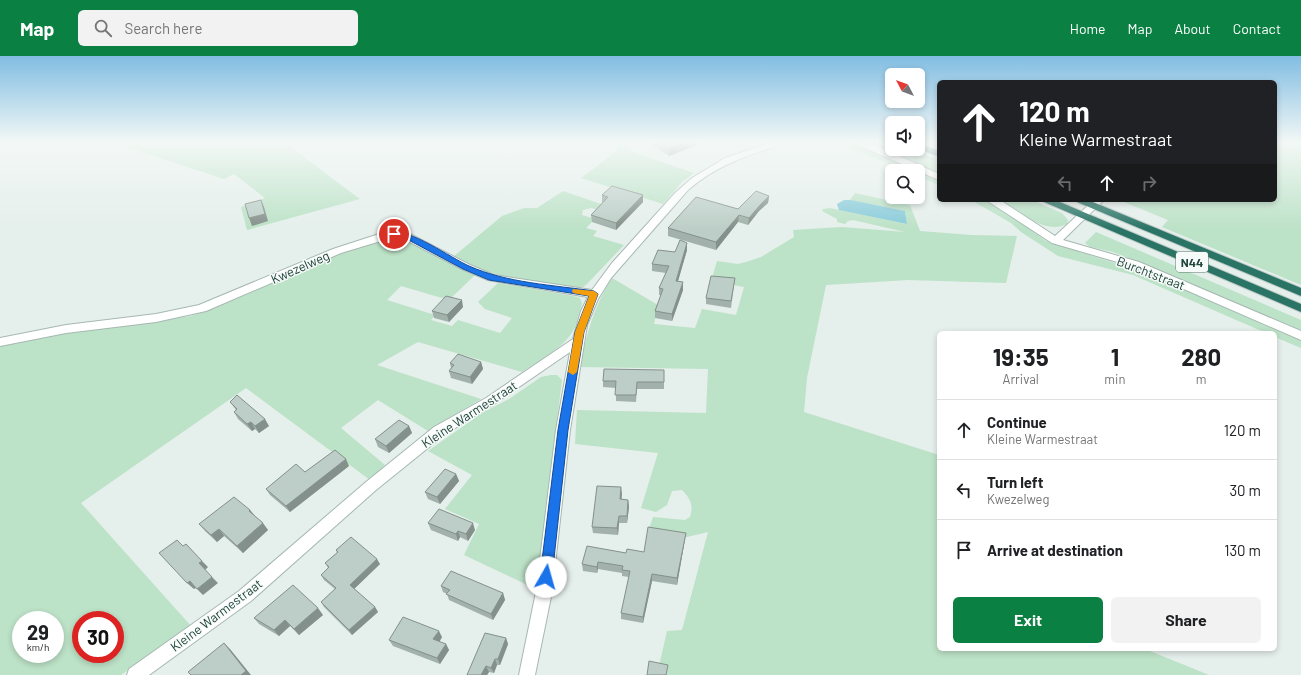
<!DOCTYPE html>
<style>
body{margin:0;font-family:Barlow,sans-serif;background:#f2f2f2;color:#202124;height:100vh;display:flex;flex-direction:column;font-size:15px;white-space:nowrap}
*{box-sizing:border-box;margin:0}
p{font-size:13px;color:#757577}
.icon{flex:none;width:22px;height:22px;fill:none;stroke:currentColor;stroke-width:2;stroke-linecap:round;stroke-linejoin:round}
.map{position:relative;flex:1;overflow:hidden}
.panel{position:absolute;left:937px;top:275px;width:340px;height:320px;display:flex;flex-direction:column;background:#fff;border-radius:6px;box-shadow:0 2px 6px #0003}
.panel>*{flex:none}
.top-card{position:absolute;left:937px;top:24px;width:340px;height:122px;border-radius:6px;box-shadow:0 2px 6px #0003;background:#202124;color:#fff;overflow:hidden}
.needle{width:26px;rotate:311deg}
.controls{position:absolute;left:885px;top:12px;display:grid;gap:8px}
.controls a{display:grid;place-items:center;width:40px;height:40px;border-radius:6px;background:#fff;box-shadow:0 2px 6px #0003;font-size:20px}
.speed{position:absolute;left:12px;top:555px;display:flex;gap:8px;font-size:20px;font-weight:700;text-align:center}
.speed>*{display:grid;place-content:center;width:52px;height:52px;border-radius:50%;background:#fff;box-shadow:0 2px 6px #0003;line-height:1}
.speed small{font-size:10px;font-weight:400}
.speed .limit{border:6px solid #d22;background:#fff;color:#111}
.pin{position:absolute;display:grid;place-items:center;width:34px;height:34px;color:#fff;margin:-17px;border:2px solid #fff;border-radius:50%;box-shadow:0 1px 4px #0007}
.me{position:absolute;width:44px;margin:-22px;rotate:7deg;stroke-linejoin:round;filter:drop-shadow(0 0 3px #0008)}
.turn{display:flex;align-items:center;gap:14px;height:84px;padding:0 16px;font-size:18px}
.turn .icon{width:52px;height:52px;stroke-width:2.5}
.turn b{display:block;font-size:28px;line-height:34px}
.lanes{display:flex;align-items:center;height:38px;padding:0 16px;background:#0003;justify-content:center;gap:20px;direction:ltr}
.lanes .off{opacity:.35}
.eta{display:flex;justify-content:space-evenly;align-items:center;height:68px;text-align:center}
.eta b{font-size:24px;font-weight:700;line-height:28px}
.button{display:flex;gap:8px;margin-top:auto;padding:8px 16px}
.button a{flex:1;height:46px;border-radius:6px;background:#0b8043;color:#fff;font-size:16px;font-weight:700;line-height:46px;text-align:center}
.button a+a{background:#f2f2f2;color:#202124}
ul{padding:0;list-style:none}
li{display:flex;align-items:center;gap:12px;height:60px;padding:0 16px;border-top:1px solid #e0e0e0}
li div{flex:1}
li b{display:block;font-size:15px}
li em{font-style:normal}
header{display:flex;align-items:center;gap:24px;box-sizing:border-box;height:56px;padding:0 20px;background:#0b8043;color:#fff}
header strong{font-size:19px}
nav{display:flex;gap:22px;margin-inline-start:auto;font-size:14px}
.search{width:280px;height:36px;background:#f2f2f2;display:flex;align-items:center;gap:10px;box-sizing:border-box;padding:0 14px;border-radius:6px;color:#757577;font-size:15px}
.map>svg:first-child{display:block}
</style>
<header>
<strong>Map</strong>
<div class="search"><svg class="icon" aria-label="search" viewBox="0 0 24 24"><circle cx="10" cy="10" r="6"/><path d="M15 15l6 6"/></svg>Search here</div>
<nav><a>Home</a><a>Map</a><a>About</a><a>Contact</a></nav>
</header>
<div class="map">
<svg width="1301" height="619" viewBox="0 0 1301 619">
<rect width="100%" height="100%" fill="#e5efeb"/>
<path fill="#bce2c7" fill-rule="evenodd" d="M115,87H285L360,143L247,174L241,151L265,142L234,118L224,123Z
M608,87C617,87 626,85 630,95L694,117L682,126L663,148L581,122L617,95L618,92Z
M871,87H892V93H913L939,104V118Z
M1275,87H1301V229L1162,171L1168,164L1124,146L1125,144H1275Z
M850,88L864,91L939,124V129L918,120V115H906L873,101L849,92Z
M563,135L610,151L604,155L591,152L583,154L582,159L595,163L586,172L597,175L593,180L624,189L587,228L583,231H576L507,221L485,215L453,201L502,160L524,152H537Z
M855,137L910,149L920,175L971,179L1017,180L1006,227L908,224L826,229L807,322L804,356L939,399V593H1145L1209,619H657L667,575L682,574L708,476L687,481L649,473L653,461L685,464L690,461C694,449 690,442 682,434L672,435L667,449L656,456L641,452L658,397L575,388L577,354L706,357L708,313L580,311C586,279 594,250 612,222L658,249L654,268L695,272L702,253L736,259L744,231L711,225L717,205L738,208L746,206L761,201L794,181L793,174L842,171L905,176L853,164L848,165L845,168L837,166V163L822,155L823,153L830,152L907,168L905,155L850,144Z
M971,144H984L1000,152L1046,185L1149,218L1301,285V292L1275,281V277H1266L1133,219L1058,200L1021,176L1011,167Z
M999,144H1032L1062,157L1068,164L1067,168C1043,180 1019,153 999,144Z
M1096,176L1301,264V276L1141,207L1113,196L1090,191L1085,187Z
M395,182H403L475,219L449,244L401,230L387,244L435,259L431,264L452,270L458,264L500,277L512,262L485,253L478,246L498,227L573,240L580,242L582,247C580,255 578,263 575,271C566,291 540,304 522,316L418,286L377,309L481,343L428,375L378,344L341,372L385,409L370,424L246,332L81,447L191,570L121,619H0V290L89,273L144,267L191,260L217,251L327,203L366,188ZM21,564H55V598H21ZM81,564H115V598H81Z
M551,319H557L562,324L536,533L464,499L479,468L445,453L472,419L428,395L482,357L509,343L541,321Z"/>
<path fill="#88cbd9" d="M844,144H851L905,155L907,168L839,154L837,148Z"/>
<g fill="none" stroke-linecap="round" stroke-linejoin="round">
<defs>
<path id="minor" d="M770,87H782L781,89C747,99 715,110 688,134L611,222L598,243L587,269L570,374L552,536L535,619H519L536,536L556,374L570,296L494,348L444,379L376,434L251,545L149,619H127L129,613L239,535L366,426L434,371L486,342L573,283L581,255L588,241L488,224L462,213L400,181H394L341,197L206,255L156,266L66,277L0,290V282L66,269L156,258L199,249L333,193L376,179L394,175L406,176L470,209L494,219L592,234L612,207L675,137L692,122L725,102Z
M853,87L872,88L939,118V124Z
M986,144H998L1003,146L1055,180L1094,144H1104L1063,184L1139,206L1301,275V284L1131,210L1052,187Z"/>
<path id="highway" d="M918,87L939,95V101L918,92Z
M1042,144H1055L1301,248V256L1044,146Z
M1075,144H1088L1301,232V240L1077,146Z"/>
</defs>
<use href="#minor" stroke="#a6b8b3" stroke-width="2"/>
<use href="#highway" stroke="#c1cbc8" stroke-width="2"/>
<use href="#minor" fill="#fff" fill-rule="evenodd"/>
<use href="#highway" fill="#2a7466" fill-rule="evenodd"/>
</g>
<path fill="#a2b1ab" d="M649,87H702L669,100Z
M602,139L643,146L616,174L592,166L591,159L603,146H602Z
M769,140L768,147L759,155L748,169L738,166L716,194L668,180V172L738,153Z
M687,187V194L678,225L683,234L672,265L655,262V255L661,239H659V232L666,217L652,215V208L675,196Z
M735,222L731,252L706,248V242Z
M463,251L449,266L434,262L432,255Z
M481,306L483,313L472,328L451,322L449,315L451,312L450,307Z
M664,314V333H637L636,346L616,345V332L603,331V325Z
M230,346L269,370L259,377L255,373L252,375L238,363L234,356L236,354Z
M409,370L412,377L389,397L378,391L375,383Z
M349,410L290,456L270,439L266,433L305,416Z
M456,418L459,425L440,448L428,443L425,436Z
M621,431V443L628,444L629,451L627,467H619L618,479L593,477L592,471Z
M250,454L255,461L268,474L243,497L224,480L217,486L205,475L199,468Z
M428,467L475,474L468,485L460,481L458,485L431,474Z
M686,477L685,483L677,529L652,525L643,567L621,563V557L629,521L622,520V517L598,513L597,517L583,515L582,508L626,497L644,496Z
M336,494L380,508L354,533L375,551L378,556L352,579L324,551L321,546L335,533L324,524L321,519L328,512L325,507L337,497Z
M441,530L503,537L505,544L493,564L449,544L447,538L443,536Z
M323,559L299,579L290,570L279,580L259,568L254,562Z
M442,581L439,586L446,588L449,594L440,608L393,590L389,584Z
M506,582L508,588L500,609H497L494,617L489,616L487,619H467Z"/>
<path fill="#84908b" d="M682,87H702L669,100V92Z
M643,139V146L616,174V167Z
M769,140L768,147L759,155L748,169L749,162L760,149Z
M261,144L264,151L268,165L252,170L249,162Z
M739,159L738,166L716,194V186Z
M687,187V194L676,232V225Z
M683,226V234L672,265V258Z
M462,244L463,251L449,266L447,259Z
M481,306L483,313L472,328L470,321Z
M265,363L269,370L259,377L255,370Z
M251,366L255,373L252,375L247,368Z
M409,370L412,377L389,397L386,390Z
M346,403L349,410L290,456L286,450Z
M456,418L459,425L440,448L437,441Z
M621,431L622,438L621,450L620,443Z
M628,444L629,451L627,467V460Z
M250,454L256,461L249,455Z
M619,460V467L618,479L617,472Z
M263,467L268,474L243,497L237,490Z
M473,467L475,474L468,485L466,478Z
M219,473L224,480L217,486L211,479Z
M458,475L460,481L458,485L456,478Z
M686,477L685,483L677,529V522Z
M377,503L380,508L353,534L350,529Z
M202,505L208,511L205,514L199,507Z
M598,506V513L597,517V511Z
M652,518V525L643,567V561Z
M212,521L218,527L203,539L197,533Z
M190,525L196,532L194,533L187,527Z
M503,537L505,544L493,564L491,558Z
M375,551L378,556L352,579L349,574Z
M318,552L323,559L299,579L294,573Z
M285,564L290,570L279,580L274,574Z
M439,575L442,581L437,590L433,583Z
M506,582L508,588L500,609L498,603Z
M224,587L230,593L251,619H241Z
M446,588L449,594L440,608L437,602Z
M495,603L497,609L494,617L491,612Z
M486,610L489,616L487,619H481Z"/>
<path fill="#bccec7" stroke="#84908b" d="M661,87H682L669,92Z
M612,130L643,139L616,167L591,159L608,141L602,139Z
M756,135L769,140L760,149L749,162L739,159L716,186L668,172L696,141L738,153Z
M261,144L265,158L249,162L245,148Z
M680,184L687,187L676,225L683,226L672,258L655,255L663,233L659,232L669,210L652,208L658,194L675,196Z
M711,220L735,222L731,245L706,242Z
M446,240L462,244L447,259L432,255Z
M458,298L481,306L470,321L449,315L454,309L450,307Z
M604,313L664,314V326H637L636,339H615L616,325H603Z
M237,339L265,363L255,370L251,366L247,368L234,356L237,353L230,346Z
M399,364L409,370L386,390L375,383Z
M335,394L346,403L286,450L266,433L296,408L305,416Z
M445,413L456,418L437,441L425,436Z
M597,430L621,431L620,443L628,444L627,460H619L617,472L592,471Z
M234,441L250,454L249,455L263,467L237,490L219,473L211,479L199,468Z
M439,453L473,467L466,478L458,475L456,478L428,467Z
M648,471L686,477L677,522L652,518L643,561L621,557L630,515L622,514L623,510L598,506L597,511L582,508L587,490L626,497L627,493L644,496Z
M351,481L377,503L350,529L375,551L349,574L321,546L336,532L321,519L329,511L325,507L338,496L336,494Z
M177,484L183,490L186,488L202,505L199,507L212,521L197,533L190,525L187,527L159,497Z
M451,515L503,537L491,558L446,538L450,534L441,530Z
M293,529L318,552L294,573L285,564L274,574L254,562Z
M403,561L439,575L433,583L446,588L437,602L389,584Z
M485,577L506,582L498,603H495L491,612L486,610L481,619H467Z
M224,587L246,615L241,619H191L188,616Z
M649,605L668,609L666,619H647Z"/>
<linearGradient id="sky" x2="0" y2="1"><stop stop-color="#81bde2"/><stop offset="0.5" stop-color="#f3f8f6"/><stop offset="1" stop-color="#f3f8f6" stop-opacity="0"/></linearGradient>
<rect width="1301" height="173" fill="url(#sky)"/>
<path fill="#1a73e8" stroke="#114b97" d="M391,176C409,172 451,202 469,210C507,227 553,229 594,235L598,238L584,276L568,374L552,521L550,525L546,527L542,525L540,521L558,374L575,276L589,240L489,224L463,213L401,180L391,179Z"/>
<path fill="#f59e0b" d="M573,233L594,235L598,238L584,276L577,316L573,319L568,316L575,276L589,240L573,237L572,235Z"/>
<g text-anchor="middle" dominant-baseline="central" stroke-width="3" stroke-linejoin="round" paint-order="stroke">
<rect fill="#f6fbf9" stroke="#617b74" stroke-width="1" x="1176" y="196" width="32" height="20" rx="3"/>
<g font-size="12" font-weight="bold" fill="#21443b">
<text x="1192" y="206">N44</text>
</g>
<g font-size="13" fill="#21443b" stroke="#f6fbf9">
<text transform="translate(300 211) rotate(-24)">Kwezelweg</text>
<text transform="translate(1151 217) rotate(21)">Burchtstraat</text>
<text transform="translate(469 358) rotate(-33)">Kleine Warmestraat</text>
<text transform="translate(216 559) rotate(-37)">Kleine Warmestraat</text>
</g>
</g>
</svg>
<div class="controls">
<a><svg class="needle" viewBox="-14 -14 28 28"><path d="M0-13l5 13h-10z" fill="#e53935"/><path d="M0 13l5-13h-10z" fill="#757577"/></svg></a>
<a><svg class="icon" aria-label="sound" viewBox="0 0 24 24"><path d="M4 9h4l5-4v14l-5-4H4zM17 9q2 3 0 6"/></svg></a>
<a><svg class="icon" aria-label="search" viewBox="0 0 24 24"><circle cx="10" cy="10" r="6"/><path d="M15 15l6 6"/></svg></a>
</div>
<div class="speed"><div>29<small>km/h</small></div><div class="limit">30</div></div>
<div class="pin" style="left:394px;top:178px;background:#d93025"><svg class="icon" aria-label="arrive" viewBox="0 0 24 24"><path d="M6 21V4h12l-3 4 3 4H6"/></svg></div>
<svg class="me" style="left:546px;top:521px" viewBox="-20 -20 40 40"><circle r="19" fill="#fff"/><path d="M0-13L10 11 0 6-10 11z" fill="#1a73e8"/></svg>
<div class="top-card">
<div class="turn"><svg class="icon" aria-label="ahead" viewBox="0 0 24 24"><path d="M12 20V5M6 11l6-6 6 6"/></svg><div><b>120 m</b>Kleine Warmestraat</div></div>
<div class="lanes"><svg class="icon off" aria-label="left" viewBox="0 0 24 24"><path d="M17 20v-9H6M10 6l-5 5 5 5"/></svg><svg class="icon" aria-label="ahead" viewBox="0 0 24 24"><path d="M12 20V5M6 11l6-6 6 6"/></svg><svg class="icon off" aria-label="right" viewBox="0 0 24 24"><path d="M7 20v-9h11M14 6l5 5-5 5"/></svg></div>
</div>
<section class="panel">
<div class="eta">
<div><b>19:35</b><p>Arrival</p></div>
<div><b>1</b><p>min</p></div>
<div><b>280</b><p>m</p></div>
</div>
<ul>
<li><svg class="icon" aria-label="ahead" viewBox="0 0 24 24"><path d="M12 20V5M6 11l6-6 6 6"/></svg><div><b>Continue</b><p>Kleine Warmestraat</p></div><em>120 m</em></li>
<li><svg class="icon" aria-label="left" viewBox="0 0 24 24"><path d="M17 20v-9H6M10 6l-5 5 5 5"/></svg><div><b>Turn left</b><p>Kwezelweg</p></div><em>30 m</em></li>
<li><svg class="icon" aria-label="arrive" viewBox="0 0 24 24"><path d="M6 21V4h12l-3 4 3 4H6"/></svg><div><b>Arrive at destination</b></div><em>130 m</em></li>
</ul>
<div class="button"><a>Exit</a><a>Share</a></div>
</section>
</div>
